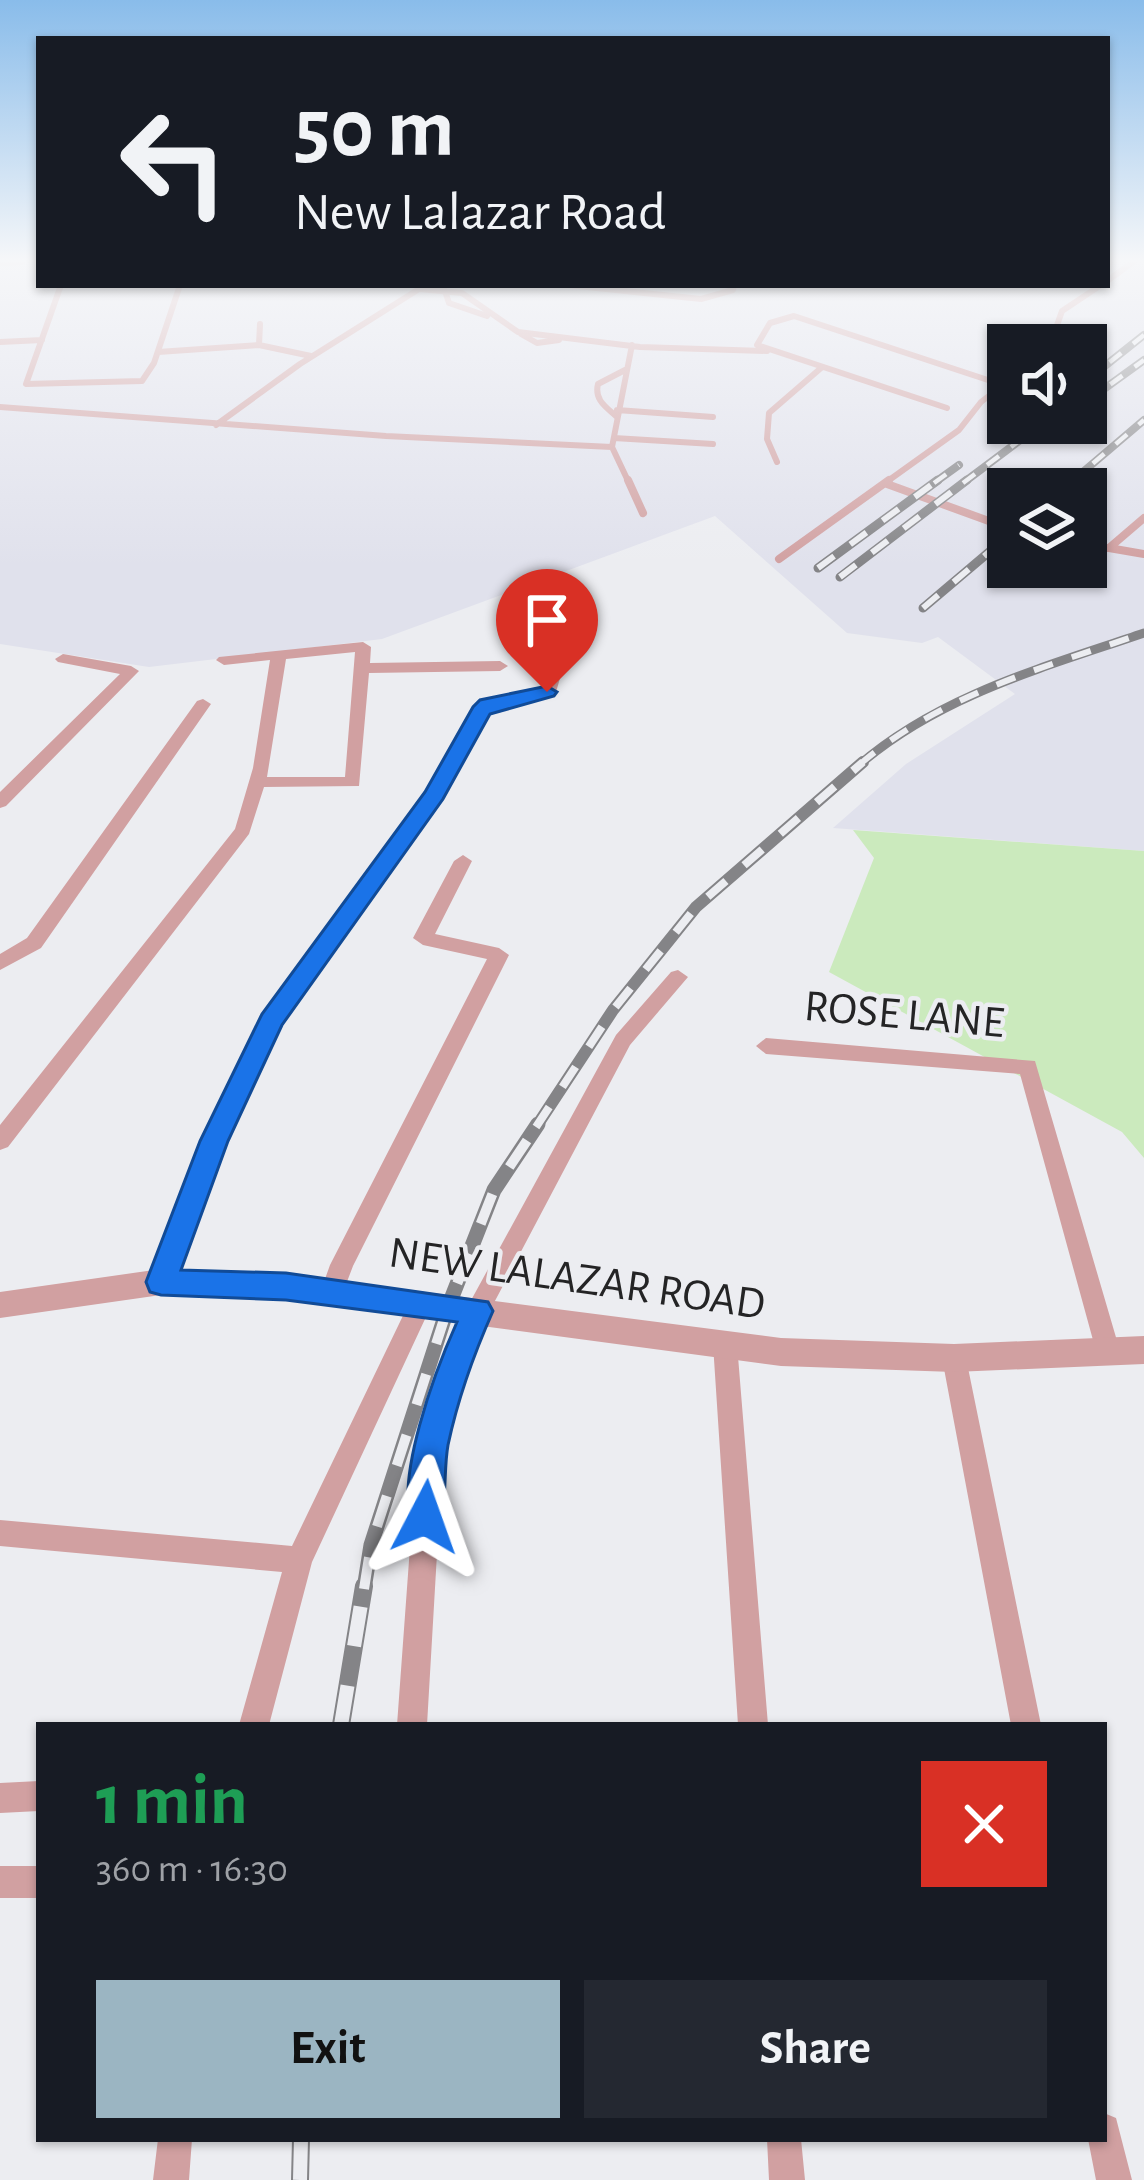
<!DOCTYPE html>
<meta charset="utf-8">
<style>
body{margin:0;font-family:"Alegreya Sans",sans-serif;background:#242831;color:#f1f3f6;height:100vh;display:flex;flex-direction:column;font-size:45px;white-space:nowrap}
*{box-sizing:border-box;margin:0}
p{font-size:39px;color:#9ea1a6}
.icon{flex:none;width:66px;height:66px;fill:none;stroke:currentColor;stroke-width:2;stroke-linecap:round;stroke-linejoin:round}
.map{position:relative;flex:1;overflow:hidden}
.panel{position:absolute;left:36px;top:1722px;width:1071px;height:420px;display:flex;flex-direction:column;background:#171b24;border-radius:0px;box-shadow:0 3px 9px #0004}
.panel>*{flex:none}
.top-card{position:absolute;left:36px;top:36px;width:1074px;height:252px;border-radius:0px;box-shadow:0 3px 9px #0004;background:#171b24;color:#f1f3f6;overflow:hidden}
.controls{position:absolute;left:987px;top:324px;display:grid;gap:24px}
.controls a{display:grid;place-items:center;width:120px;height:120px;border-radius:0px;background:#171b24;box-shadow:0 3px 9px #0004;font-size:60px}
.pin{position:absolute;display:grid;place-items:center;width:102px;height:102px;color:#fff;margin:-123px -51px;border-radius:50% 50% 50% 0;rotate:-45deg;box-shadow:0 0 12px #0007}
.pin .icon{rotate:45deg}
.me{position:absolute;width:132px;margin:-66px;rotate:4deg;stroke-linejoin:round;filter:drop-shadow(0 0 9px #0008)}
.turn{display:flex;align-items:center;gap:42px;height:252px;padding:0 60px;font-size:54px}
.turn .icon{width:156px;height:156px;stroke-width:2.5}
.turn b{display:block;font-size:84px;line-height:102px}
.round{display:grid;place-items:center;flex:none;width:126px;height:126px;border-radius:0px;background:#242831}
.head{display:flex;align-items:center;justify-content:space-between;height:204px;padding:0 60px}
h1{font-size:72px;font-weight:600;line-height:90px;color:#1e9e55}
.button{display:flex;gap:24px;margin-top:auto;padding:24px 60px}
.button a{flex:1;height:138px;border-radius:0px;background:#9bb5c2;color:#111;font-size:48px;font-weight:600;line-height:138px;text-align:center}
.button a+a{background:#242831;color:#f1f3f6}
.map>svg:first-child{display:block}
</style>
<div class="map">
<svg width="1144" height="2180" viewBox="0 0 1144 2180">
<rect width="100%" height="100%" fill="#ecedf1"/>
<path fill="#e0e1ec" fill-rule="evenodd" d="M0,262H39V285H1107V262H1144V851L833,828L906,764L1015,694L938,637L922,643L847,633L715,516L382,639L149,667L0,644ZM1008,345H1086V423H1008ZM1008,489H1086V567H1008Z"/>
<path fill="#cbeabd" d="M853,830L1144,851V1158L1122,1132L829,972L874,858Z"/>
<g fill="none" stroke-linecap="round" stroke-linejoin="round">
<path stroke="#d1a0a1" stroke-width="6" d="M0,263L22,262
M1107,281L1133,262
M61,285L26,384L142,381L154,363L180,285
M568,285L701,299L733,290L734,285
M444,288L449,303L487,316
M260,324L259,345L311,356
M521,334L537,343L559,340
M0,342L42,340
M1050,345L1062,311L1101,285
M158,352L259,345
M0,407L386,436L612,447
M947,408L757,345L770,323L794,316L1003,385
M617,410L713,417
M617,417C606,407 594,400 598,384L625,370
M216,425L300,364L419,289L462,293L518,332L640,347L767,351
M614,438L713,444
M777,462L767,439L769,413L821,368
M629,483L612,447L632,345
M885,483L959,430L981,402L1008,381"/>
<path stroke="#d1a0a1" stroke-width="8" d="M628,480L643,513
M887,484L1008,528
M1086,548H1109L1144,518
M1109,548L1144,554
M779,559L889,480"/>
<path fill="#d1a0a1" fill-rule="evenodd" d="M562,639L570,644L556,692L493,707L441,798L279,1024L225,1141L169,1289L161,1292L153,1289L149,1282L203,1141L264,1016L427,792L481,701L543,686L554,644Z
M363,642L371,647L370,663L500,661L508,666L500,671L369,673L359,786L264,787L249,834L8,1147L0,1150V1125L235,829L253,768L270,660L224,665L216,660L219,657ZM355,652L345,777H267L286,659Z
M63,654L131,666L139,671L6,806L0,808V792L120,674L58,662L55,659Z
M203,699L211,704L41,948L0,970V954L27,938L197,701Z
M463,855L472,861L435,934L499,948L509,955L353,1266L340,1300L332,1303L324,1300L320,1293L330,1265L487,959L423,945L413,938L454,861Z
M678,970L688,977L630,1045L487,1316L462,1373L443,1451L427,1725H397L417,1451L438,1373L469,1304L616,1035L671,972Z
M766,1038L1035,1061L1120,1351L1117,1359L1108,1362L1099,1359L1096,1351L1020,1074L766,1054L756,1046Z
M420,1294L428,1297L432,1304L312,1562L269,1725H239L282,1572L0,1546V1520L292,1546L412,1297Z
M725,1333L734,1336L737,1344L768,1725H738L713,1344L716,1336Z
M954,1347L963,1350L966,1358L1041,1725H1011L942,1358L945,1350Z
M39,1781V1811L0,1813V1783Z
M0,1866H39V1898H0Z
M1104,2113L1116,2118L1132,2180H1096L1088,2139H1104Z
M158,2139H192L189,2180H153Z
M767,2139H801L805,2180H769Z"/>
<path fill="#d1a0a1" fill-rule="evenodd" d="M161,1269L286,1274L781,1338L954,1344L1144,1336V1364L954,1372L781,1366L286,1300L161,1295L0,1318V1292Z"/>
<defs>
<path id="rail-far4" d="M1086,381L1144,335
M1086,402L1144,360
M934,483L959,465
M963,483L1043,423
M1070,483L1144,420"/>
<path id="rail-far3" d="M1063,489L1073,480
M818,568L938,480
M840,577L967,480
M923,608L1008,536
M859,765C940,695 1045,667 1144,633"/>
<path id="rail-far2" d="M536,1127L613,1010L696,907L863,762"/>
<path id="rail-far1" d="M364,1589L371,1545L448,1307L494,1190L538,1124"/>
<path id="rail" d="M341,1725L364,1586
M300,2180L301,2139"/>
</defs>
<use href="#rail-far4" stroke="#848487" stroke-width="8"/>
<use href="#rail-far3" stroke="#848487" stroke-width="9"/>
<use href="#rail-far2" stroke="#848487" stroke-width="12"/>
<use href="#rail-far1" stroke="#848487" stroke-width="15"/>
<use href="#rail" stroke="#848487" stroke-width="18"/>
<use href="#rail-far4" stroke="#ecedf1" stroke-width="4.5" stroke-dasharray="15" stroke-linecap="butt"/>
<use href="#rail-far3" stroke="#ecedf1" stroke-width="6" stroke-dasharray="20" stroke-linecap="butt"/>
<use href="#rail-far2" stroke="#ecedf1" stroke-width="8" stroke-dasharray="24" stroke-linecap="butt"/>
<use href="#rail-far1" stroke="#ecedf1" stroke-width="10" stroke-dasharray="32" stroke-linecap="butt"/>
<use href="#rail" stroke="#ecedf1" stroke-width="14" stroke-dasharray="40" stroke-linecap="butt"/>
</g>
<linearGradient id="sky" x2="0" y2="1"><stop stop-color="#89bcea"/><stop offset="0.46" stop-color="#f6f7f9"/><stop offset="1" stop-color="#f6f7f9" stop-opacity="0"/></linearGradient>
<rect width="1144" height="567" fill="url(#sky)"/>
<path fill="#1a73e8" stroke="#114b97" stroke-width="3" d="M547,686L557,692L554,696L490,714L443,799L282,1025L228,1141L181,1270L286,1273L488,1302L493,1311C473,1356 458,1398 448,1445C443,1473 448,1503 437,1529L425,1534L413,1529C393,1481 436,1369 457,1322L286,1300L161,1295L150,1292L146,1282L200,1141L262,1014L425,792L473,707L480,700Z"/>
<g text-anchor="middle" dominant-baseline="central" stroke-width="9" stroke-linejoin="round" paint-order="stroke">
<g font-size="45" fill="#242425" stroke="#ecedf1">
<text transform="translate(904 1015) rotate(5)">ROSE LANE</text>
<text transform="translate(577 1279) rotate(8)">NEW LALAZAR ROAD</text>
</g>
</g>
</svg>
<div class="controls">
<a><svg class="icon" aria-label="sound" viewBox="0 0 24 24"><path d="M4 9h4l5-4v14l-5-4H4zM17 9q2 3 0 6"/></svg></a>
<a><svg class="icon" aria-label="layers" viewBox="0 0 24 24"><path d="M12 4l9 5-9 5-9-5zM3 14l9 5 9-5"/></svg></a>
</div>
<div class="pin" style="left:547px;top:692px;background:#d93025"><svg class="icon" aria-label="arrive" viewBox="0 0 24 24"><path d="M6 21V4h12l-3 4 3 4H6"/></svg></div>
<svg class="me" style="left:425px;top:1517px" viewBox="-20 -20 40 40"><path d="M0-17L14 15 0 8-14 15z" fill="#1a73e8" stroke="#fff" stroke-width="4"/></svg>
<div class="top-card">
<div class="turn"><svg class="icon" aria-label="left" viewBox="0 0 24 24"><path d="M17 20v-9H6M10 6l-5 5 5 5"/></svg><div><b>50 m</b>New Lalazar Road</div></div>
</div>
<section class="panel">
<div class="head"><div><h1>1 min</h1><p>360 m · 16:30</p></div><a class="round" style="background:#d93025;color:#fff"><svg class="icon" aria-label="close" viewBox="0 0 24 24"><path d="M6 6l12 12M18 6L6 18"/></svg></a></div>
<div class="button"><a>Exit</a><a>Share</a></div>
</section>
</div>
